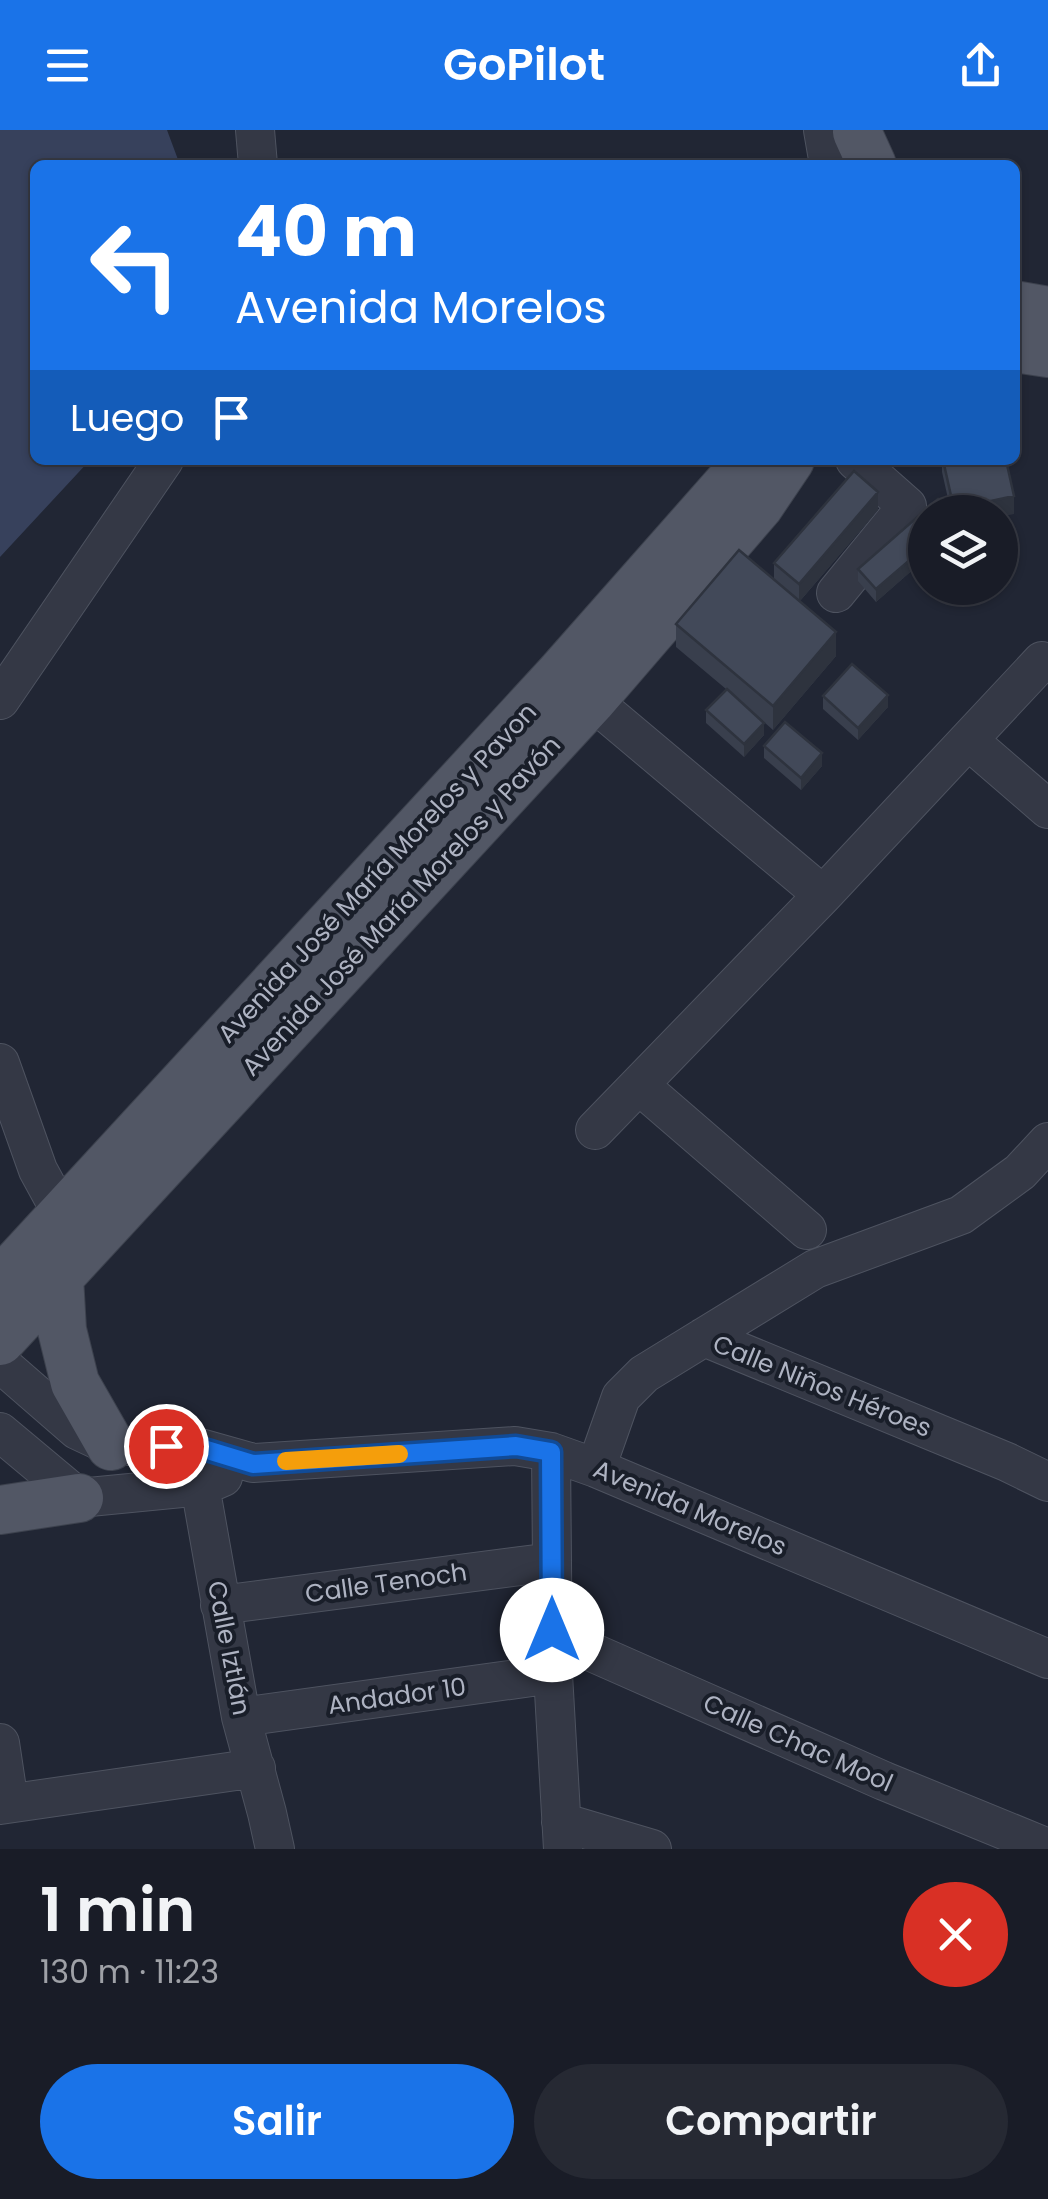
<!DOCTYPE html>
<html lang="es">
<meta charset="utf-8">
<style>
body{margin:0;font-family:Poppins,sans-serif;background:#262933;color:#f1f3f6;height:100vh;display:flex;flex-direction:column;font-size:38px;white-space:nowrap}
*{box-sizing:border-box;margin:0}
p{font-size:32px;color:#9fa1a7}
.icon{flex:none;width:55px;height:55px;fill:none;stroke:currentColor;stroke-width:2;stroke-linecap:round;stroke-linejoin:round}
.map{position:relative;height:1719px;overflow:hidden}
.panel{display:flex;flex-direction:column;background:#191c27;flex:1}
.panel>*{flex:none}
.hud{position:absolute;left:30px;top:30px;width:990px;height:305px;border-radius:15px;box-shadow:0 2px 8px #0004,0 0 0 2px #373a44;background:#1a73e8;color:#fff;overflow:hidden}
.tools{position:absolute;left:908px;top:365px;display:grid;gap:20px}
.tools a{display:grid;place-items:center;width:110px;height:110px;border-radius:50%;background:#191c27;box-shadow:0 2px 8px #0004,0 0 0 2px #373a44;font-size:50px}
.pin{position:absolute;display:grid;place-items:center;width:85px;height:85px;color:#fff;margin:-42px;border:5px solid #fff;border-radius:50%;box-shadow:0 2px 10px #0007}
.me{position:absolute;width:110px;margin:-55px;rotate:0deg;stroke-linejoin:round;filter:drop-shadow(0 0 8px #0008)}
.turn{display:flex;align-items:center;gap:35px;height:210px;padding:0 40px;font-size:45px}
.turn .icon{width:130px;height:130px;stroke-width:2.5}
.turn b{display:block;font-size:70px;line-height:85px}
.then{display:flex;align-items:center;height:95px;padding:0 40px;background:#0003;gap:20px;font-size:38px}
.round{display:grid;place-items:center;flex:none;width:105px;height:105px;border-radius:52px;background:#262933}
.summary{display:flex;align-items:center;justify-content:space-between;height:170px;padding:0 40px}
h1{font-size:60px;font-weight:600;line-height:75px}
.action{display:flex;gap:20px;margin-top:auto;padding:20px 40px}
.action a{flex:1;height:115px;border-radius:60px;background:#1a73e8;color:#fff;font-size:40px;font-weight:600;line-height:115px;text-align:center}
.action a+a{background:#262933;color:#f1f3f6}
header{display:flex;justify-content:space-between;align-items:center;height:130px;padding:0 40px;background:#1a73e8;color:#fff;font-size:45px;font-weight:600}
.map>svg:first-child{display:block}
</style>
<header><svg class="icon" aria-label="menu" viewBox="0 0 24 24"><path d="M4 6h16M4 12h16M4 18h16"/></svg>GoPilot<svg class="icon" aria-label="share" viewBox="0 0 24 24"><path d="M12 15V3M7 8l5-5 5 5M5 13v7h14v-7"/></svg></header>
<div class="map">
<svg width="1048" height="1719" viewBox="0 0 1048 1719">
<rect width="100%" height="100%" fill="#212634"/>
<path fill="#37415c" d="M0,0H167L180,35H35V330H90L0,427Z"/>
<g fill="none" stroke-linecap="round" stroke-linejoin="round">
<defs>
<path id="minor" d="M255,0L258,35
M823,0L829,35
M836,463L907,376L855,330
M572,554L823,765
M0,570L164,330
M968,610L1048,679
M0,933L38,1040L62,1084L81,1099
M639,955L807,1100
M595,1000L823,765L1042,531
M704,1207L1007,1332L1048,1352
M0,1233L77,1300L111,1316H193L253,1333L515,1316L551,1322L596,1338L1048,1529
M0,1302L79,1368L202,1356L223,1347
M193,1316L241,1587L267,1683L275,1719
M551,1322L553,1544L563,1719
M596,1338L621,1267L644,1244L815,1139L961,1085L1020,1042L1048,1012
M220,1475L552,1432
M552,1500L587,1520L884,1651L1048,1718
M241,1587L553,1544
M0,1613L9,1673
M0,1675L256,1638
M561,1692L652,1719"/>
<path id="major" d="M857,2L872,35
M1015,175L1048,181
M1015,218L1048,223
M59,1147L62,1200L75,1253L111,1316
M0,1152L560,544L749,330
M0,1211L591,571L759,376L790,330
M0,1380L79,1368"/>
</defs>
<use href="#minor" stroke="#4e5360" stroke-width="40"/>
<use href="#major" stroke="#3d424e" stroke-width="50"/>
<use href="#minor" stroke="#343845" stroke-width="38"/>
<use href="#major" stroke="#525765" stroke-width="48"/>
</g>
<path fill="#393f4d" d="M942,330H1006L1014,384L1000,382H951L942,342Z
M878,380L800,471L836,526L773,600L746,576L764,605L744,627L706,593V580L726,559L676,517V494L774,450V433Z
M925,382V429L876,472L858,451V439Z
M823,566L888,577L858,610L823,579Z
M764,616L822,636L801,660L764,628Z"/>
<path fill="#2e333e" d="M878,362V380L799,472V454Z
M1014,366V384L1000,387V382H954V379Z
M925,417V429L876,472V459Z
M836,502V526L773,600V576Z
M888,565V577L858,610V598Z
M764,593V605L744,627V614Z
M822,623V636L801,660V648Z"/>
<path fill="#424959" stroke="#2e333e" stroke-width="2.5" d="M943,330H1006L1014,366L954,379Z
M854,341L878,362L799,454L774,433Z
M938,369L949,382H925V417L876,459L858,439Z
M739,420L836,502L773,576L676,494Z
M852,534L888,565L858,598L823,566Z
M727,559L764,593L744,614L706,580Z
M785,592L822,623L801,648L764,616Z"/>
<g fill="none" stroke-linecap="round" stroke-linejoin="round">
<defs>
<path id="route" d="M166,1316H194L253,1334L516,1316L551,1322L552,1500"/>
</defs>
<use href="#route" stroke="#114b97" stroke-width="25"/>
<use href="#route" stroke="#1a73e8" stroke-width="18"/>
<path stroke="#f59e0b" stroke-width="18" d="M286,1331L399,1324"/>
</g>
<g text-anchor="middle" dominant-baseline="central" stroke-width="8" stroke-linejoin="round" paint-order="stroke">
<g font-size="25" fill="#aeb3c2" stroke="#191e29">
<text transform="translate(377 743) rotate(-47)">Avenida José María Morelos y Pavon</text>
<text transform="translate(401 776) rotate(-47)">Avenida José María Morelos y Pavón</text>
<text transform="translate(822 1256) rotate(22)">Calle Niños Héroes</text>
<text transform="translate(690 1378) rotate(23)">Avenida Morelos</text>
<text transform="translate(386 1453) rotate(-8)">Calle Tenoch</text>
<text transform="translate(229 1518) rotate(79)">Calle Iztlán</text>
<text transform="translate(397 1566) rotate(-8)">Andador 10</text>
<text transform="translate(798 1613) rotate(24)">Calle Chac Mool</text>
</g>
</g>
</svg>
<div class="tools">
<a><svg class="icon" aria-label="layers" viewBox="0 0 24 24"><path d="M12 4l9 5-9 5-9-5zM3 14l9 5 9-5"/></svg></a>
</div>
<div class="pin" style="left:166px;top:1316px;background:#d93025"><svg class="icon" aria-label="arrive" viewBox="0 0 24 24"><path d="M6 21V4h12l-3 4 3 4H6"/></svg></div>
<svg class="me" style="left:552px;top:1500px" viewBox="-20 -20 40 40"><circle r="19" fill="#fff"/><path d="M0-13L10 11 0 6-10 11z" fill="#1a73e8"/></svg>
<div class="hud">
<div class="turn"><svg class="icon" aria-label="left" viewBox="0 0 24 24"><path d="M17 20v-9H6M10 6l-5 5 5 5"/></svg><div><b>40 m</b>Avenida Morelos</div></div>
<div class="then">Luego<svg class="icon" aria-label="arrive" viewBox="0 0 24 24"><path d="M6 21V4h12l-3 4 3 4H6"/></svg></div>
</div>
</div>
<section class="panel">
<div class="summary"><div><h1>1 min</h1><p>130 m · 11:23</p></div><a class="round" style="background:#d93025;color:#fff"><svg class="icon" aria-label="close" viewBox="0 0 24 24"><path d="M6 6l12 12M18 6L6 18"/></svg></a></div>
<div class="action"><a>Salir</a><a>Compartir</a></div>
</section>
